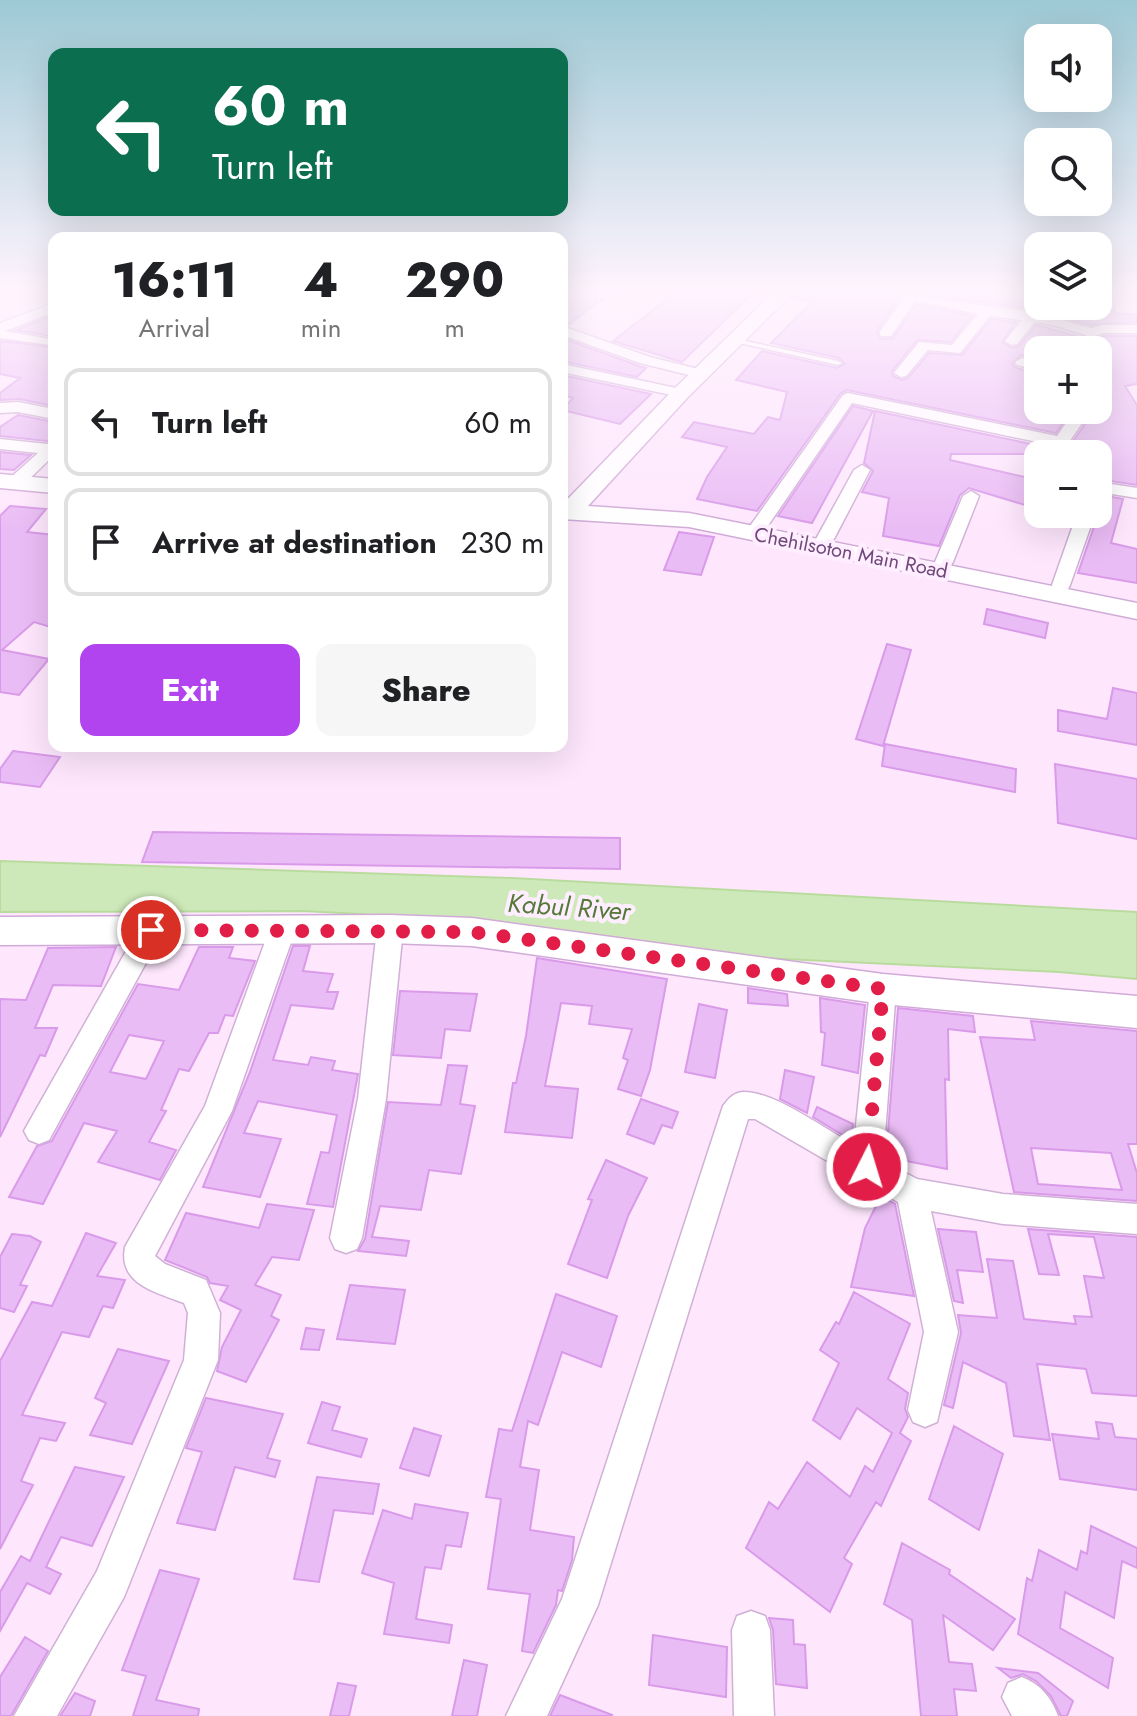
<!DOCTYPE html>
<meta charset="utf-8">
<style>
body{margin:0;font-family:Jost,sans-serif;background:#f6f6f6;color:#202124;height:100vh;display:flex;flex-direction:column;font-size:30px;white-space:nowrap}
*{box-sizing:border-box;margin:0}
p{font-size:26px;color:#757577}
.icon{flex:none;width:44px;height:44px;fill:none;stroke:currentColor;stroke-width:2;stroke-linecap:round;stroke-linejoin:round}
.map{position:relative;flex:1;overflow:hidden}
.drawer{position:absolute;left:48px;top:232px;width:520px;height:520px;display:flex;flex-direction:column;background:#fff;border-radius:16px;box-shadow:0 8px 32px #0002}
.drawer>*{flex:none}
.guide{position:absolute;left:48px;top:48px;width:520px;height:168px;border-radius:16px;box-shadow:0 8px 32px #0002;background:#0b6e4f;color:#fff;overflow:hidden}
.tools{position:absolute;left:1024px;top:24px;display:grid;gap:16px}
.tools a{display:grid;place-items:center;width:88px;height:88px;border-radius:16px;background:#fff;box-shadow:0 8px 32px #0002;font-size:40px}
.pin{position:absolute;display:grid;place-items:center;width:68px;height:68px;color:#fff;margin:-34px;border:4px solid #fff;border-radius:50%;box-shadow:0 2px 8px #0007}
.me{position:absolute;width:88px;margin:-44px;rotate:5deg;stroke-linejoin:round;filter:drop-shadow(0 0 6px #0008)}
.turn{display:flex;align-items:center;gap:28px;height:168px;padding:0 32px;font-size:36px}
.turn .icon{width:104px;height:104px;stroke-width:2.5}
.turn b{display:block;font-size:56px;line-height:68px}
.eta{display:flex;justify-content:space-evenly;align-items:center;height:136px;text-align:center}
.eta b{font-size:48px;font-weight:800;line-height:56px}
.primary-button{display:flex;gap:16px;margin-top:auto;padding:16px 32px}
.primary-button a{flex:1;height:92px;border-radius:16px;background:#b144ef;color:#fff;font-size:32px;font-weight:800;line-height:92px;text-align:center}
.primary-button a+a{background:#f6f6f6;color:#202124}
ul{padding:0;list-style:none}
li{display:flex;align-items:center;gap:24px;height:108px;margin:0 16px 12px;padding:0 16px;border:4px solid #e0e0e0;border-radius:16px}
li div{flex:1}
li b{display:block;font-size:30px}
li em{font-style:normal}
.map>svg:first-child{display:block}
</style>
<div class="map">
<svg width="1137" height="1716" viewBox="0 0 1137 1716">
<rect width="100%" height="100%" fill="#fee7fd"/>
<path fill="#cee9b9" stroke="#b9dc9e" stroke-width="2" d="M0,861L512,878L1137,912V979L1059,972L722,956L361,914L303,911L0,912Z"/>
<path fill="#eabcf5" stroke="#d99be9" stroke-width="2" fill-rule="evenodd" d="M585,290H622L595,304L568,325L562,323V302Z
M679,290H756L682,362L613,341Z
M799,290H880L899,299L877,331L881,339L893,338L916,304L972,316L951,342L917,340L892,371L893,376L902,380L908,378L929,353L962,355L991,319L1016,322L1002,342L1013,348L1019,346L1036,325L1090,340L1104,336H1137V384L1125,386L1137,405V485L1111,481L1098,485V454L1063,450L1069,447L1090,417L1098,419V350H1038V359L1021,355L1012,364L1016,368L1038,373V410H1057L1056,413L1068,416L1056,433L847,390L841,393L757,511L697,499L707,477L727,447L682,437L694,422L754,434L768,417L780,420L787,392L736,380L762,351L837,368L845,364L839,358L771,343L812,302L792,298Z
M916,290H1002L999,294L1008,301L1014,298L1038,306H1114L1115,313L1137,315V322L1091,325L1034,309L942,297Z
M54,315V406L19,399L0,400V393L20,378L0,374V341L52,347L51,336L16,330Z
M562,338L639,366L646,368L637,377L562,361Z
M562,375L651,394L620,424L562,410L573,398L562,395Z
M853,406L873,411L812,523L778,516Z
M875,411L1059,450L1058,454H951L950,460L1038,480V509L969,488L960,495L939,546L883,536L889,498L862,492L873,471L864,463Z
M18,415L54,422V438L47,441L0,436V427Z
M0,452L31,455L14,470L0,469Z
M1112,497L1123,499L1111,543L1137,549V583L1078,573L1098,515V501Z
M10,506L46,509L27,532L54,535V628L34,622L2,650L49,659L19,695L0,692V516Z
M679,532L714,537L701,575L664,570Z
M987,609L1048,623L1045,638L984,624Z
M887,644L911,650L883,746L856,739Z
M1113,688L1137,693V745L1058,731V710L1107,719Z
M885,744L1016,769L1015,792L882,766Z
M13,751L60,757L40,787L0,782V769Z
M1055,764L1137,779V839L1058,823Z
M153,832L620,838V869L142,862Z
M293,946H310L303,971L333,974L327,992H338L333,1009L291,1005L273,1060L308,1065L311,1057L335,1061L332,1070L358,1074L333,1207L307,1204L321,1152L329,1153L337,1115L258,1101L244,1133L281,1139L260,1197L203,1187L250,1072Z
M116,947L101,986L53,985L35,1028H57L45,1056L40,1055L0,1137V999L26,1000L48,948Z
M199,947H233L229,958L255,961L233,1016L225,1015L218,1033H209L189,1071L179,1069L161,1110L166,1111L149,1142L176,1150L160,1180L98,1162L117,1131L84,1123L43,1204L9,1197L37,1146L52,1141L138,984L179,990ZM129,1035L164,1041L146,1079L110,1072Z
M537,958L667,979L650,1070L641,1096L618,1089L628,1060L623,1058L632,1029L589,1024L592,1006L561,1003L545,1086L578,1089L572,1138L505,1132L513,1083H516L526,1036Z
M748,988L787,994L788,1006L748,1003Z
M400,991L477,994L470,1031L445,1029L441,1058L393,1055Z
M820,998L865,1005L858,1073L822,1065L825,1033L821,1032Z
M699,1004L727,1010L715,1078L685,1072Z
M898,1008L973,1016L975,1032L948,1029L949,1080L945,1079L947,1169L886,1157Z
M1031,1021L1137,1031V1144H1128L1137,1173V1201L1014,1192L980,1037L1035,1040ZM1031,1148L1111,1153L1122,1190L1038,1184Z
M448,1065L467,1066L460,1104L475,1106L461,1174L429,1170L421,1210L380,1206L372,1237L409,1241L406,1256L358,1251L365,1239L388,1102L441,1105Z
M785,1070L814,1077L807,1113L780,1099Z
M641,1099L678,1112L672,1128L662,1125L654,1144L627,1134Z
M817,1107L853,1124L851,1140L813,1117Z
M606,1160L647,1178L628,1216L607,1278L568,1264L592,1200L588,1199Z
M881,1196L895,1204L914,1296L851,1287L865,1228Z
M267,1204L314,1210L299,1260L272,1257L255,1285L281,1295L271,1316L279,1320L246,1382L217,1371L222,1347L241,1310L220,1300L228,1286L210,1283L207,1277L165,1260L186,1213L259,1228Z
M938,1229L976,1232L983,1272L957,1270L963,1303L954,1301Z
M1028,1229L1137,1237V1396L1092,1393L1086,1369L1037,1364L1050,1440L1014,1436L1006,1383L963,1362L953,1408L944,1405L961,1333L958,1315L997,1318L987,1259L1013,1261L1024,1319L1076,1324L1074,1316L1092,1317L1084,1276L1104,1278L1094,1237L1048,1234L1059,1275L1039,1274Z
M86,1233L116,1243L97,1276L125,1280L113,1308L103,1306L89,1337L62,1332L22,1415L65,1423L56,1441L40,1438L21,1481L33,1485L0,1549V1361L32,1302L52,1306Z
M12,1234L30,1236L41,1242L20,1285L27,1286L14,1312L0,1308V1257Z
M350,1285L405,1290L395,1344L337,1339Z
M854,1292L910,1324L888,1379L908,1393L905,1409L908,1417L900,1433L911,1441L881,1506L876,1502L844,1558L852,1564L830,1612L746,1548L769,1502L778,1509L807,1462L850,1497L865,1466L873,1472L892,1433L857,1408L840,1439L813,1420L839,1363L820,1350L836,1322L839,1324Z
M556,1294L617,1316L601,1367L562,1352L538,1425L528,1421L520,1467L539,1470L530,1530L574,1537L572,1560L562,1591L558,1590L556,1605L533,1653L522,1651L530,1594L488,1589L501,1499L486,1497L499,1429L512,1431Z
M306,1328L324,1330L319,1350L301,1349Z
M118,1349L169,1361L132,1444L90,1435L106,1403L95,1398Z
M206,1398L283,1414L267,1458L280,1461L275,1477L235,1467L215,1530L177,1523L202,1452L186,1448Z
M322,1402L340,1407L332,1430L367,1439L361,1457L308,1443Z
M1096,1422L1112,1424L1115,1437L1137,1439V1490L1060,1479L1052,1434L1099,1439Z
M954,1426L1003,1454L979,1530L929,1499Z
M414,1428L441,1436L429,1476L400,1468Z
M75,1467L124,1477L92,1546L61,1537L46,1567L61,1574L50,1594L27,1583L0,1631V1592L21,1556L30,1561Z
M317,1477L379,1484L373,1514L334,1510L319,1582L294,1579Z
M415,1504L468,1513L461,1547L446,1545L441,1569L425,1567L416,1619L452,1625L449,1643L384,1634L394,1583L362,1573L383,1510L412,1519Z
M1091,1526L1137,1548V1568L1122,1561L1114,1618L1065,1592L1060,1628L1113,1658L1108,1688L1018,1634L1027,1578L1032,1581L1039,1550L1077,1570L1081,1551L1087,1554Z
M902,1543L950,1570L949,1574L1015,1619L993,1650L943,1615L949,1662L972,1664L976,1691L954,1689L957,1716H921L912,1620L884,1604Z
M160,1570L199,1579L156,1700L199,1709L198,1716H133L146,1676L122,1670Z
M769,1618L793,1620L794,1644L805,1645L807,1688L776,1684L773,1630Z
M653,1635L727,1647L726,1697L649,1685Z
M25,1637L48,1651L11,1716H0V1677Z
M464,1660L487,1665L477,1716H452Z
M998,1668L1038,1673L1073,1701L1067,1716H1061L1051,1696L1036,1681L1023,1674L1011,1678Z
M338,1683L356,1686L349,1716H330Z
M75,1693L95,1701L90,1716H60Z
M560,1695L612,1715L611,1716H550Z"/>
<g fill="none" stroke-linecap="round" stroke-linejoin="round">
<defs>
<path id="lane" d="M737,339L838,361L842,363L838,365L735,342L734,341Z"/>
<path id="street" d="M883,290H904L941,300L1033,312L1091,328L1103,325H1137V333H1104L1091,337L1057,326L1035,322L1017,344L1012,345L1005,341L1022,320L990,316L960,353L928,350L906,376L901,377L894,373L919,342L952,345L978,314L915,301L891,336H881L879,333L904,298Z
M1006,290H1020L1009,298L1002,294Z
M1098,290H1107L1100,297Z
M54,303V312L5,331L50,339V345L0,338V323Z
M562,326L650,357L706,371L708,374L701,378L640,363L562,335Z
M1022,358L1038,362V370L1017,365L1015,362Z
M562,364L681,389L688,393L681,397L562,372Z
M848,393L1057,436L1075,410H1091L1067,445L1061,447L852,403L765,530H753L750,526L753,522L843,395Z
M18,402L54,409V419L18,412L0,413V403Z
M0,439L47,444L54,441V455L21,487H9L7,483L9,479L38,453L0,449Z
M862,465L870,470L834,539L825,544L819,543L816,539L854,470Z
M1111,484L1137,488V498L1112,494L1098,498V488Z
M971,491L979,496L953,562L950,566H938L935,562L963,496Z
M1077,514H1095L1070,585L1068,589H1054L1052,585Z
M390,919L399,922L403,929L386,1099L362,1238L357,1249L346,1253L335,1249L330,1238L358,1099L377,929L381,922Z
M151,920L160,923L164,930L49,1140L39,1144L29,1140L24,1131L29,1122L142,923Z
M282,921L291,924L295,931L232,1111L155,1256L165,1264L206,1280L220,1313L218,1360L124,1597L57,1716H14L97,1571L184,1360L188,1313L184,1303C155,1292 118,1284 125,1247L205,1106L269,931L273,924Z
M883,978L892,981L896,989L883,1161L917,1179L1003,1194L1137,1204V1234L1003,1224L931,1211L958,1332L937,1422L925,1427L913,1422L908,1410L924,1332L898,1202L755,1119H748L598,1605L547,1716H506L562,1599L723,1106C729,1098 733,1093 743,1092C774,1091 826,1130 854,1145L870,989L874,981Z
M751,1611L765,1616L770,1630L774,1716H734L732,1630L737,1616Z
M1022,1677C1041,1685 1051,1697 1058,1716H1012L1002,1697L1008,1683Z"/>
<path id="secondary" d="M776,290H796L688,397L588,506L689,513L1137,603V619L689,527L562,519V505L674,389Z
M0,474L54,479V493L0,488Z
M390,915L472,918L883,974L1137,996V1028L883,1004L472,946L390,943L0,945V917Z"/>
</defs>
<use href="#lane" stroke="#d0b1d6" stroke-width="3"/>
<use href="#street" stroke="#d0b1d6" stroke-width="3"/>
<use href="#secondary" stroke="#d0abd7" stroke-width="3"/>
<use href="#lane" fill="#fff" fill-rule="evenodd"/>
<use href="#street" fill="#fff" fill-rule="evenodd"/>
<use href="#secondary" fill="#fff" fill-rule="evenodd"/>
</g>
<linearGradient id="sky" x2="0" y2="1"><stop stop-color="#9dc9d5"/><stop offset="0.55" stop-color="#fff4fe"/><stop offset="1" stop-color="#fff4fe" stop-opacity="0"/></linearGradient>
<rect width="1137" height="530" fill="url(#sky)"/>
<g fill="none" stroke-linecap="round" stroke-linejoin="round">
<path stroke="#e11d48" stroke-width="14" stroke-dasharray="0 25.2" d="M151,930L472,932L883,989L867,1167"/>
</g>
<g text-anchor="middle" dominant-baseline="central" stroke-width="8" stroke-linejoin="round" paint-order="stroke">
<g font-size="20" fill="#6e497a" stroke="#fef">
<text transform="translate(851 553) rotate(11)">Chehilsoton Main Road</text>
</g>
<g font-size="26" font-style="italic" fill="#547938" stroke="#fef">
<text transform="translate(569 907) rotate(4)">Kabul River</text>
</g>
</g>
</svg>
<div class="tools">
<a><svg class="icon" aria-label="sound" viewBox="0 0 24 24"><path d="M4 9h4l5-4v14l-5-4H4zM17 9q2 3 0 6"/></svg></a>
<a><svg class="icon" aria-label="search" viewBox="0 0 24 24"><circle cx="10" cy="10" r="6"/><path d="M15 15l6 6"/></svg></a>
<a><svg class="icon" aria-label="layers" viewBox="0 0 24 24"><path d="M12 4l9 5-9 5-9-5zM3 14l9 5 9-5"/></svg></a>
<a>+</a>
<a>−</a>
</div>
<div class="pin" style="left:151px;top:930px;background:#d93025"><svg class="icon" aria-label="arrive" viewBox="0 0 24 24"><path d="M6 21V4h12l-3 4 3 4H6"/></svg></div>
<svg class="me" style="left:867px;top:1167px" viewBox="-20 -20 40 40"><circle r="17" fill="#e11d48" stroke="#fff" stroke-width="3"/><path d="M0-11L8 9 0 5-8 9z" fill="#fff"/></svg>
<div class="guide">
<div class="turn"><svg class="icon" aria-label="left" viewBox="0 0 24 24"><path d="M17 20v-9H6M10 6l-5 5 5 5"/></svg><div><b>60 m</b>Turn left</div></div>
</div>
<section class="drawer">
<div class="eta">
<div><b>16:11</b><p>Arrival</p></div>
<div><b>4</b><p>min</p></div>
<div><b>290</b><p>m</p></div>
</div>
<ul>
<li><svg class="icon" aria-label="left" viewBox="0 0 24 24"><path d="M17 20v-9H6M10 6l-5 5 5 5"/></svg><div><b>Turn left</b></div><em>60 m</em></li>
<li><svg class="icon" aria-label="arrive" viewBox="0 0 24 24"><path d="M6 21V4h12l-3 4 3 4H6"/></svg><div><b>Arrive at destination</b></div><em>230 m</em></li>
</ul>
<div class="primary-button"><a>Exit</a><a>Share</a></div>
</section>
</div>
